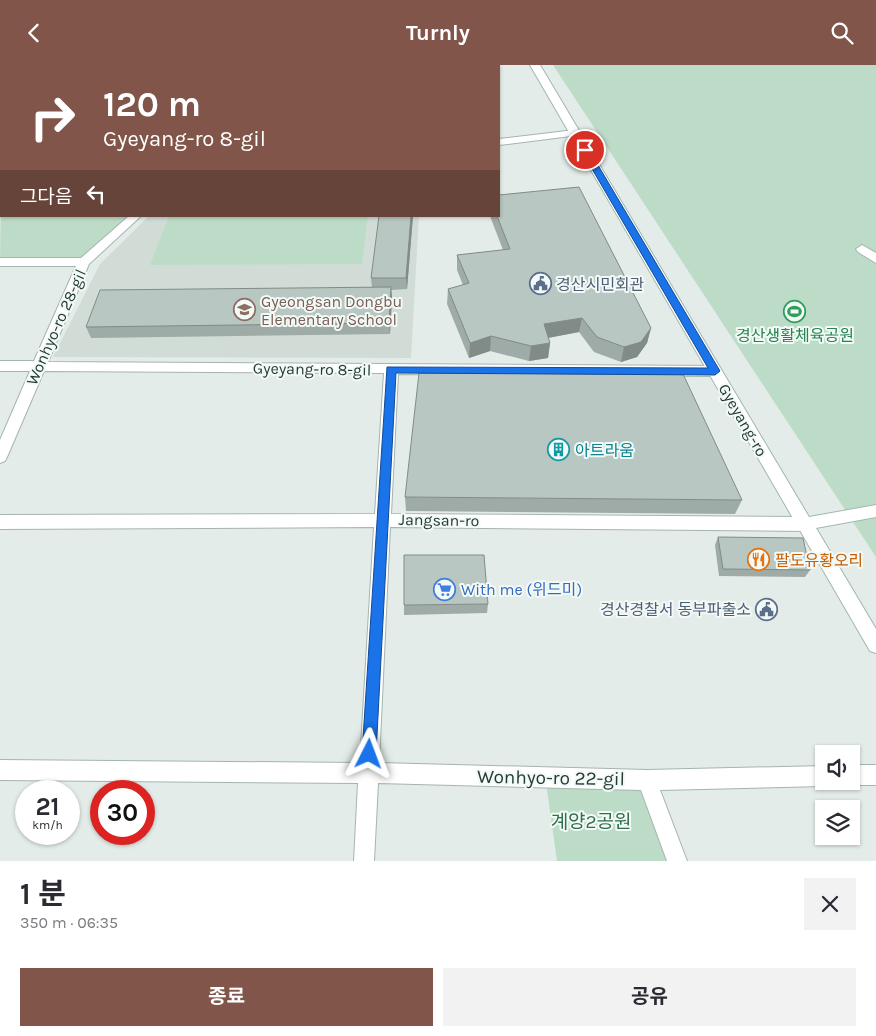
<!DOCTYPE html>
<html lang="ko">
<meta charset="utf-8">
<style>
body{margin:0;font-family:Karla,"Noto Sans KR",sans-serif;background:#f2f2f3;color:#2b2b33;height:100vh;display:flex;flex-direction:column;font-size:19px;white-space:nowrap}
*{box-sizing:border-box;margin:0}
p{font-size:16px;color:#7c7c81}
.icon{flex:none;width:28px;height:28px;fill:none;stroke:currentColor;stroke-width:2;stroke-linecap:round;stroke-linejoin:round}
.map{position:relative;height:796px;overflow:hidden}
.panel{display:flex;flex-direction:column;background:#fff;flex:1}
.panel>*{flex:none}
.guide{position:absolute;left:0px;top:0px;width:500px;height:152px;box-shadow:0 1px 4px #0004;background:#815549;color:#fff;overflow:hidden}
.tools{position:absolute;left:815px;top:680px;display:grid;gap:10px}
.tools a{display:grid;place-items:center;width:45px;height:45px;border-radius:0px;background:#fff;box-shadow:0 1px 4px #0004;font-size:25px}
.speed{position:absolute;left:15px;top:715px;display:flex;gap:10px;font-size:25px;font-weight:700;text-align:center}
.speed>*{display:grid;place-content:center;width:65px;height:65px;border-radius:50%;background:#fff;box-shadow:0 1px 4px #0004;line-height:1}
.speed small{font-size:12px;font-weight:400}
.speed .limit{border:8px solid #d22;background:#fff;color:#111}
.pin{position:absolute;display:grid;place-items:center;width:42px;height:42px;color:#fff;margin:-21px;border:2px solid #fff;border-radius:50%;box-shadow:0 1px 5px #0007}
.me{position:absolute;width:55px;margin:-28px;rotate:3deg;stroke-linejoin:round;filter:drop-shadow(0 0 4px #0008)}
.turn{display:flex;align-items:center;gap:18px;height:105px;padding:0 20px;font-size:22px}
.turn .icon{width:65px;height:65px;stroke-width:2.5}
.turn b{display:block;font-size:35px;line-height:42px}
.then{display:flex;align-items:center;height:48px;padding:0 20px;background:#0003;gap:10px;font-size:19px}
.round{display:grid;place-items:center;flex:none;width:52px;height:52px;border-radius:0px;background:#f2f2f3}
.headline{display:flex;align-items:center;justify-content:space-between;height:85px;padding:0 20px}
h1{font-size:30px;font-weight:700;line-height:38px}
.button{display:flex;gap:10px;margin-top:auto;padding:10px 20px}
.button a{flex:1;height:58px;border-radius:0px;background:#815549;color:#fff;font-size:20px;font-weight:700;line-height:58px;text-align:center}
.button a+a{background:#f2f2f3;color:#2b2b33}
header{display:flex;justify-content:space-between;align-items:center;height:65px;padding:0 20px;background:#815549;color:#fff;font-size:22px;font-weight:700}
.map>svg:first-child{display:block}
</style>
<header><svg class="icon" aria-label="back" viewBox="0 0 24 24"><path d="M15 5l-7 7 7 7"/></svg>Turnly<svg class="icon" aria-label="search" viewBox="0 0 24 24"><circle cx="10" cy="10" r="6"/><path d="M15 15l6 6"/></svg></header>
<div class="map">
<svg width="876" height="796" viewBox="0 0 876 796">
<rect width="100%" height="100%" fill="#e3ece8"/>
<path fill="#d1dcd7" d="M149,151H419L411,293L53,292L100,199Z"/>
<path fill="#bddcc7" d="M553,0H876V492Z
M1,125V151H136L84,197H0Z
M169,151H368L362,199L150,200Z
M546,718L644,721L670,796H557Z"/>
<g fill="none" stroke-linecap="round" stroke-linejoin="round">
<defs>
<path id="street" d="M403,0H413V1H404Z
M575,65L580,68L579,70L499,80V74Z
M129,151H141L89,199L48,297L715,301L720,303L722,306L720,309L715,311L398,309L391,449L805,452L811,454L813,459L811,464L805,466L390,462L379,698L647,705L824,701V716H832L831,718L824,721L660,725L687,796H667L641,725L378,718L374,796H354L358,718L0,715V695L360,698L374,462L0,464V450L375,449L384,308L44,306L7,392L5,396L0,398V375L30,306H0V296H34L76,201H0V193H81Z
M862,180L876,188V198L858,187L856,184Z
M851,700H876V720H851L844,717L851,716Z"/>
<path id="secondary" d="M530,0H540L809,452L876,440V452L816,463L876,564V588L870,586Z"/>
</defs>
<use href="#street" stroke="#a6b4af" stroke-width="2"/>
<use href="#secondary" stroke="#a2b7b0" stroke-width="2"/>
<use href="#street" fill="#fff" fill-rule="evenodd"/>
<use href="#secondary" fill="#fff" fill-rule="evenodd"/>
</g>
<path fill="#9eaba6" d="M413,151L407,224L391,225L392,233L390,269L91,273L86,262L372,222L371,213Z
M490,151H499L651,263L647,278L637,292L621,297L594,287L579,267L548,273L550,278L548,293L529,296L490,286L469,293L447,239L448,224L463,220L457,205V190L503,185Z
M405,432L742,435L735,449L406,446Z
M718,472L810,505L805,512L719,511L715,480Z
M488,539L487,548L404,550V540Z"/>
<path fill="#818b87" d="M411,151H413L407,224L406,213Z
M391,222L392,233L390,269L389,258Z
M582,253L579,267L542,274L544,259Z
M651,263L647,278L637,292L621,297L624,282Z
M491,271L490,286L469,293L470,278Z
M550,278L548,293L529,296L531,281Z"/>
<path fill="#b8c7c1" stroke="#818b87" d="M579,122L651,263L641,277L624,282L597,272L582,253L544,259L550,278L531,281L491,271L470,278L448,224L469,218L457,190L510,184L497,151H499V130Z
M379,151H411L406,213H371Z
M391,222L389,258L86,262L100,225Z
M419,308L683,309L742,435L405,432Z
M718,472L803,473L810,505L723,504Z
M404,490H484L488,539L404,540Z"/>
<path fill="#1a73e8" stroke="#114b97" d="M582,83L589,85L720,306L715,310L396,308L376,689L374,694L369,696L364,694L362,689L387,302L708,303L581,85Z"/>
<defs>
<symbol id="civic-ring" viewBox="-11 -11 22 22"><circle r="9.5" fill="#f3f9f6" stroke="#5c6f8a" stroke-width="1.5"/><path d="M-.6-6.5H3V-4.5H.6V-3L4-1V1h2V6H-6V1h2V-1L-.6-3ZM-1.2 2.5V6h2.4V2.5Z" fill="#5c6f8a"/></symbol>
<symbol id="school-ring" viewBox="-11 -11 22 22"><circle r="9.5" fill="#f3f9f6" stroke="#8d6e63" stroke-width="1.5"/><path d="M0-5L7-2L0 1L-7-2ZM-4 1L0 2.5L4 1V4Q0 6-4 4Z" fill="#8d6e63"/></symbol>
<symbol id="stadium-ring" viewBox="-11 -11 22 22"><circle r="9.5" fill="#f3f9f6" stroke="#2e9e5b" stroke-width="1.5"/><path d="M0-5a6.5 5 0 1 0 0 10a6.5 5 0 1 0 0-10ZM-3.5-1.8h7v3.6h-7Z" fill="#2e9e5b"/></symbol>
<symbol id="building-ring" viewBox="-11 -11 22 22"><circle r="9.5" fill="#f3f9f6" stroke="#0f9aa8" stroke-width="1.5"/><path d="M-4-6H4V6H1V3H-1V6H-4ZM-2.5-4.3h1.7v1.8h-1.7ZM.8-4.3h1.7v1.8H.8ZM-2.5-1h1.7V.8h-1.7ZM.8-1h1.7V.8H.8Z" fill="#0f9aa8"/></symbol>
<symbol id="restaurant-ring" viewBox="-11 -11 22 22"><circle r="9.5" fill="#f3f9f6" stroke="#e8710a" stroke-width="1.5"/><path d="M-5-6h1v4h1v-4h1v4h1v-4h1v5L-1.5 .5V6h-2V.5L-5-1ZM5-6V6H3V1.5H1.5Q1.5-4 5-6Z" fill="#e8710a"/></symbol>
<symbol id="supermarket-ring" viewBox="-11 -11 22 22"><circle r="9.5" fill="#f3f9f6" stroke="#3f7fe0" stroke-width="1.5"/><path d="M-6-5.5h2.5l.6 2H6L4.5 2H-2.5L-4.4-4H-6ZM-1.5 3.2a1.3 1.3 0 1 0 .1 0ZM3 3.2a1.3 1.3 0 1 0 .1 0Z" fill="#3f7fe0"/></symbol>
</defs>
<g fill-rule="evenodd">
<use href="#civic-ring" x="528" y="206" width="25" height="25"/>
<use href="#school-ring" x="232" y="232" width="25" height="25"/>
<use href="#stadium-ring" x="782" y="234" width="25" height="25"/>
<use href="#building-ring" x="546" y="372" width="25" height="25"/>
<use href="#restaurant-ring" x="746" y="482" width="25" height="25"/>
<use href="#supermarket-ring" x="432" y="512" width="25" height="25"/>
<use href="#civic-ring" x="754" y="532" width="25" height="25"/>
</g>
<g text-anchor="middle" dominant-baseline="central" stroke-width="4" stroke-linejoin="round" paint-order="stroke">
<g font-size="16" fill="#4e5e75" stroke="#f3f9f6" text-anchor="start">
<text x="556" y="219">경산시민회관</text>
<text x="751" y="544" text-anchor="end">경산경찰서 동부파출소</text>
</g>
<g font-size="16" fill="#785e54" stroke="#f3f9f6" text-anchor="start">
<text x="261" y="236">Gyeongsan Dongbu<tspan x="261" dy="18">Elementary School</tspan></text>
</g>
<g font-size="16" fill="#243c37" stroke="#f3f9f6">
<text transform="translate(56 262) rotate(-66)">Wonhyo-ro 28-gil</text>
<text transform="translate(312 304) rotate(1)">Gyeyang-ro 8-gil</text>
<text transform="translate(743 355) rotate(60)">Gyeyang-ro</text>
<text transform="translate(439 455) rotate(1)">Jangsan-ro</text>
</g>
<g font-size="16" fill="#27864d" stroke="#f3f9f6">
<text x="795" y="270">경산생활체육공원</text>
</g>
<g font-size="16" fill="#0d838f" stroke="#f3f9f6" text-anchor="start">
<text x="575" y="385">아트라움</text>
</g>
<g font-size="16" fill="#c56008" stroke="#f3f9f6" text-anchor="start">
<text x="775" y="495">팔도유황오리</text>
</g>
<g font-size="16" fill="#366cbe" stroke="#f3f9f6" text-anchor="start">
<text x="461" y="524">With me (위드미)</text>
</g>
<g font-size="19" fill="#243c37" stroke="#f3f9f6">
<text transform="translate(551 713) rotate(1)">Wonhyo-ro 22-gil</text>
</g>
<g font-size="19" fill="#30714b" stroke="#f3f9f6">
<text x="591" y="757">계양2공원</text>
</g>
</g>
</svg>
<div class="tools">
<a><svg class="icon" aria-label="sound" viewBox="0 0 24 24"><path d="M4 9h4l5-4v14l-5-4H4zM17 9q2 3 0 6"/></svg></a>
<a><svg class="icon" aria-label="layers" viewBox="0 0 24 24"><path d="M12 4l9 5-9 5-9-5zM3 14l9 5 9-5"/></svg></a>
</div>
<div class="speed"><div>21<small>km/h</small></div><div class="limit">30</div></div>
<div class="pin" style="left:585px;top:85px;background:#d93025"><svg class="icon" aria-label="arrive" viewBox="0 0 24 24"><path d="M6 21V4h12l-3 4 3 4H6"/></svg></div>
<svg class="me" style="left:369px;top:689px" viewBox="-20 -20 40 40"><path d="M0-17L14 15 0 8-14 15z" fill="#1a73e8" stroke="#fff" stroke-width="4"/></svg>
<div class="guide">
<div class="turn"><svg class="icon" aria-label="right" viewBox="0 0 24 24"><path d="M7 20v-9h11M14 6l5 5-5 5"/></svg><div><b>120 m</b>Gyeyang-ro 8-gil</div></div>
<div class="then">그다음<svg class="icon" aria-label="left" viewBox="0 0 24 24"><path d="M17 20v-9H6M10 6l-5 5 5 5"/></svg></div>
</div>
</div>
<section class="panel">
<div class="headline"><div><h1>1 분</h1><p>350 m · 06:35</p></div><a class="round"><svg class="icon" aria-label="close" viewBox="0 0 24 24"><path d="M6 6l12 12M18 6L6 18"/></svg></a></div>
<div class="button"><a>종료</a><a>공유</a></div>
</section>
